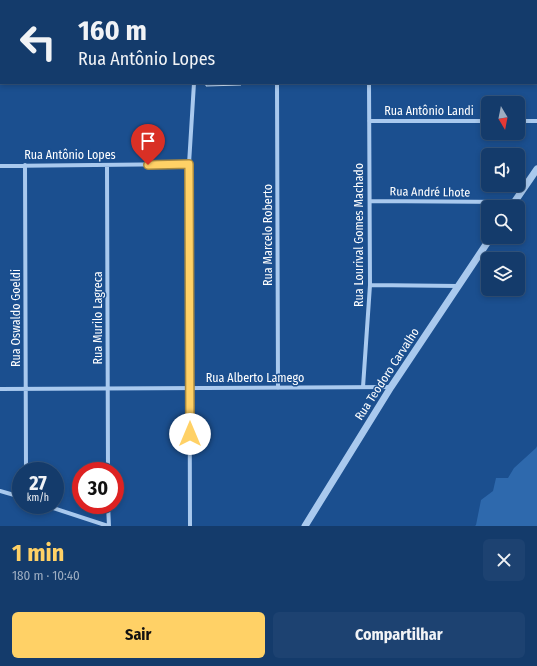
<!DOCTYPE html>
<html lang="pt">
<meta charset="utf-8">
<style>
body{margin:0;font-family:"Fira Sans Condensed",sans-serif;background:#1d4271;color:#f1f3f6;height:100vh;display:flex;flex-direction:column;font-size:15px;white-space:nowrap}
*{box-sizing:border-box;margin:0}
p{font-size:13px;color:#9dadc1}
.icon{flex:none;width:22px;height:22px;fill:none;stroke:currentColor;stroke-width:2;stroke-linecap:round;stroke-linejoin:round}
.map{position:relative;height:526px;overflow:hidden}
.side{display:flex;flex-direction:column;background:#143b6b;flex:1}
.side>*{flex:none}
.hud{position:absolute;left:0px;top:0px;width:537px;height:84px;box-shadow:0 2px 6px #0003,0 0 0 1px #33557e;background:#143b6b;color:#f1f3f6;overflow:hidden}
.needle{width:26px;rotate:170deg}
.tools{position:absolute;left:481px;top:96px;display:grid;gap:8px}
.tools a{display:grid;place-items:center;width:44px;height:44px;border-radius:6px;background:#143b6b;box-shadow:0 2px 6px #0003,0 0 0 1px #33557e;font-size:20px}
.speed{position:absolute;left:12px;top:462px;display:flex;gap:8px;font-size:20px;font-weight:700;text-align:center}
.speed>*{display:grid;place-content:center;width:52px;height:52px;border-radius:50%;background:#143b6b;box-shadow:0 2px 6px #0003,0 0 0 1px #33557e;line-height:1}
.speed small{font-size:10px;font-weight:400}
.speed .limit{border:6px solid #d22;background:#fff;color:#111}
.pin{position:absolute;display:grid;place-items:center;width:34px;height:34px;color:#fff;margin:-41px -17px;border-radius:50% 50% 50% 0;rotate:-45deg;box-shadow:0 0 4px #0007}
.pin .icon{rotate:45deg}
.me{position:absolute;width:44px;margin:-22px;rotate:0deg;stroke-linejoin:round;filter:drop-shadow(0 0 3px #0008)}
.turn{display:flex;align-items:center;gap:14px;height:84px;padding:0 12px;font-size:18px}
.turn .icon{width:52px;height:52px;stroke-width:2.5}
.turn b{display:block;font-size:28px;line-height:34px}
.round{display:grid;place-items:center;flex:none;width:42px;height:42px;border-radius:6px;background:#1d4271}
.summary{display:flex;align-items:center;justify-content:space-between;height:68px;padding:0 12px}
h1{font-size:24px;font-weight:700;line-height:30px;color:#ffd166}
.action{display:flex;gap:8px;margin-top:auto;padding:8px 12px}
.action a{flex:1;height:46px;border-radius:6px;background:#ffd166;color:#111;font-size:16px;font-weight:700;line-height:46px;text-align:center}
.action a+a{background:#1d4271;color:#f1f3f6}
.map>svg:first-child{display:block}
</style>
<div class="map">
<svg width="537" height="526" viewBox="0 0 537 526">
<rect width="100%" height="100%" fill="#1b4f8f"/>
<path fill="#2e69ad" d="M0,0H57V1H1L0,14Z
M537,446V526H475L476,525L481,500L493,491L496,478H508L514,468L536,448Z"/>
<path fill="#4478b7" stroke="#cfe3fa" d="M206,83H241V85L206,86Z"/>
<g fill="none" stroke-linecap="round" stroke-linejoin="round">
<path stroke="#a9c9ee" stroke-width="4" d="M196,0V1
M369,0V1
M451,0V1
M278,1V0
M534,1V0
M536,31H537
M0,36H1
M277,83L278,388
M369,121H488
M518,121H537
M25,165L26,471
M107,165L108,471
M0,166L189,164
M370,201L514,202
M370,285L458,286
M363,387L370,285L369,83
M0,389L391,387
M0,491L21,497
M44,505L108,526
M108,505L109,526
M190,526L189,164L194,83"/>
<path stroke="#a9c9ee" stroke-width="7" d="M511,207L537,169
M305,526L391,387L491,237"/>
</g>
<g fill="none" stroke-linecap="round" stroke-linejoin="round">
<defs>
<path id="route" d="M148,165L189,164L190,434"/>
</defs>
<use href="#route" stroke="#a68842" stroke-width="10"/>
<use href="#route" stroke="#ffd166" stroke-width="7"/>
</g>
<g text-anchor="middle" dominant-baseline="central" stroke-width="3" stroke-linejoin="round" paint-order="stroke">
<g font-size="12" fill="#fff" stroke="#1b4f8f">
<text x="429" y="111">Rua Antônio Landi</text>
<text x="70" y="155">Rua Antônio Lopes</text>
<text transform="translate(430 192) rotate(1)">Rua André Lhote</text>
<text transform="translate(268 235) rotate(-90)">Rua Marcelo Roberto</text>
<text transform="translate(359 235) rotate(-90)">Rua Lourival Gomes Machado</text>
<text transform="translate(16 318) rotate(-90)">Rua Oswaldo Goeldi</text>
<text transform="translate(98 318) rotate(-90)">Rua Murilo Lagreca</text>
<text transform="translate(387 374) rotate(-57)">Rua Teodoro Carvalho</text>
<text x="255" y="378">Rua Alberto Lamego</text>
</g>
</g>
</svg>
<div class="tools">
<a><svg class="needle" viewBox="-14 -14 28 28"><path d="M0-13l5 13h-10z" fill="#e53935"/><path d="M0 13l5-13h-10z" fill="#9dadc1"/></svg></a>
<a><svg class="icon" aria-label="sound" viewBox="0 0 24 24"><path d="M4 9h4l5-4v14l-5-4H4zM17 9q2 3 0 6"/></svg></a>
<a><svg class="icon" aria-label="search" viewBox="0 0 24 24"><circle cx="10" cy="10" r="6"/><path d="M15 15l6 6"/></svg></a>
<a><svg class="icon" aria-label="layers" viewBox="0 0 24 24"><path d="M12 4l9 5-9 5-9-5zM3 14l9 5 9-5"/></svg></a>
</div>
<div class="speed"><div>27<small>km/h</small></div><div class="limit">30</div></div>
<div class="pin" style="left:148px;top:165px;background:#d93025"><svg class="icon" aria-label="arrive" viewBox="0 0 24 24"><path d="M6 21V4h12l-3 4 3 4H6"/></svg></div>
<svg class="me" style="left:190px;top:434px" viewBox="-20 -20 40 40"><circle r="19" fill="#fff"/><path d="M0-13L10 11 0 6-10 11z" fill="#ffd166"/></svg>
<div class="hud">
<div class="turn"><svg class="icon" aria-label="left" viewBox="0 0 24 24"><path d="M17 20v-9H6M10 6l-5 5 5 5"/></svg><div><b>160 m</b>Rua Antônio Lopes</div></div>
</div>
</div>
<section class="side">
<div class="summary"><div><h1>1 min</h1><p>180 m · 10:40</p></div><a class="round"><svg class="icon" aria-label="close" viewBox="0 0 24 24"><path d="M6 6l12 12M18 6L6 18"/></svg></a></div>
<div class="action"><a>Sair</a><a>Compartilhar</a></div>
</section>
